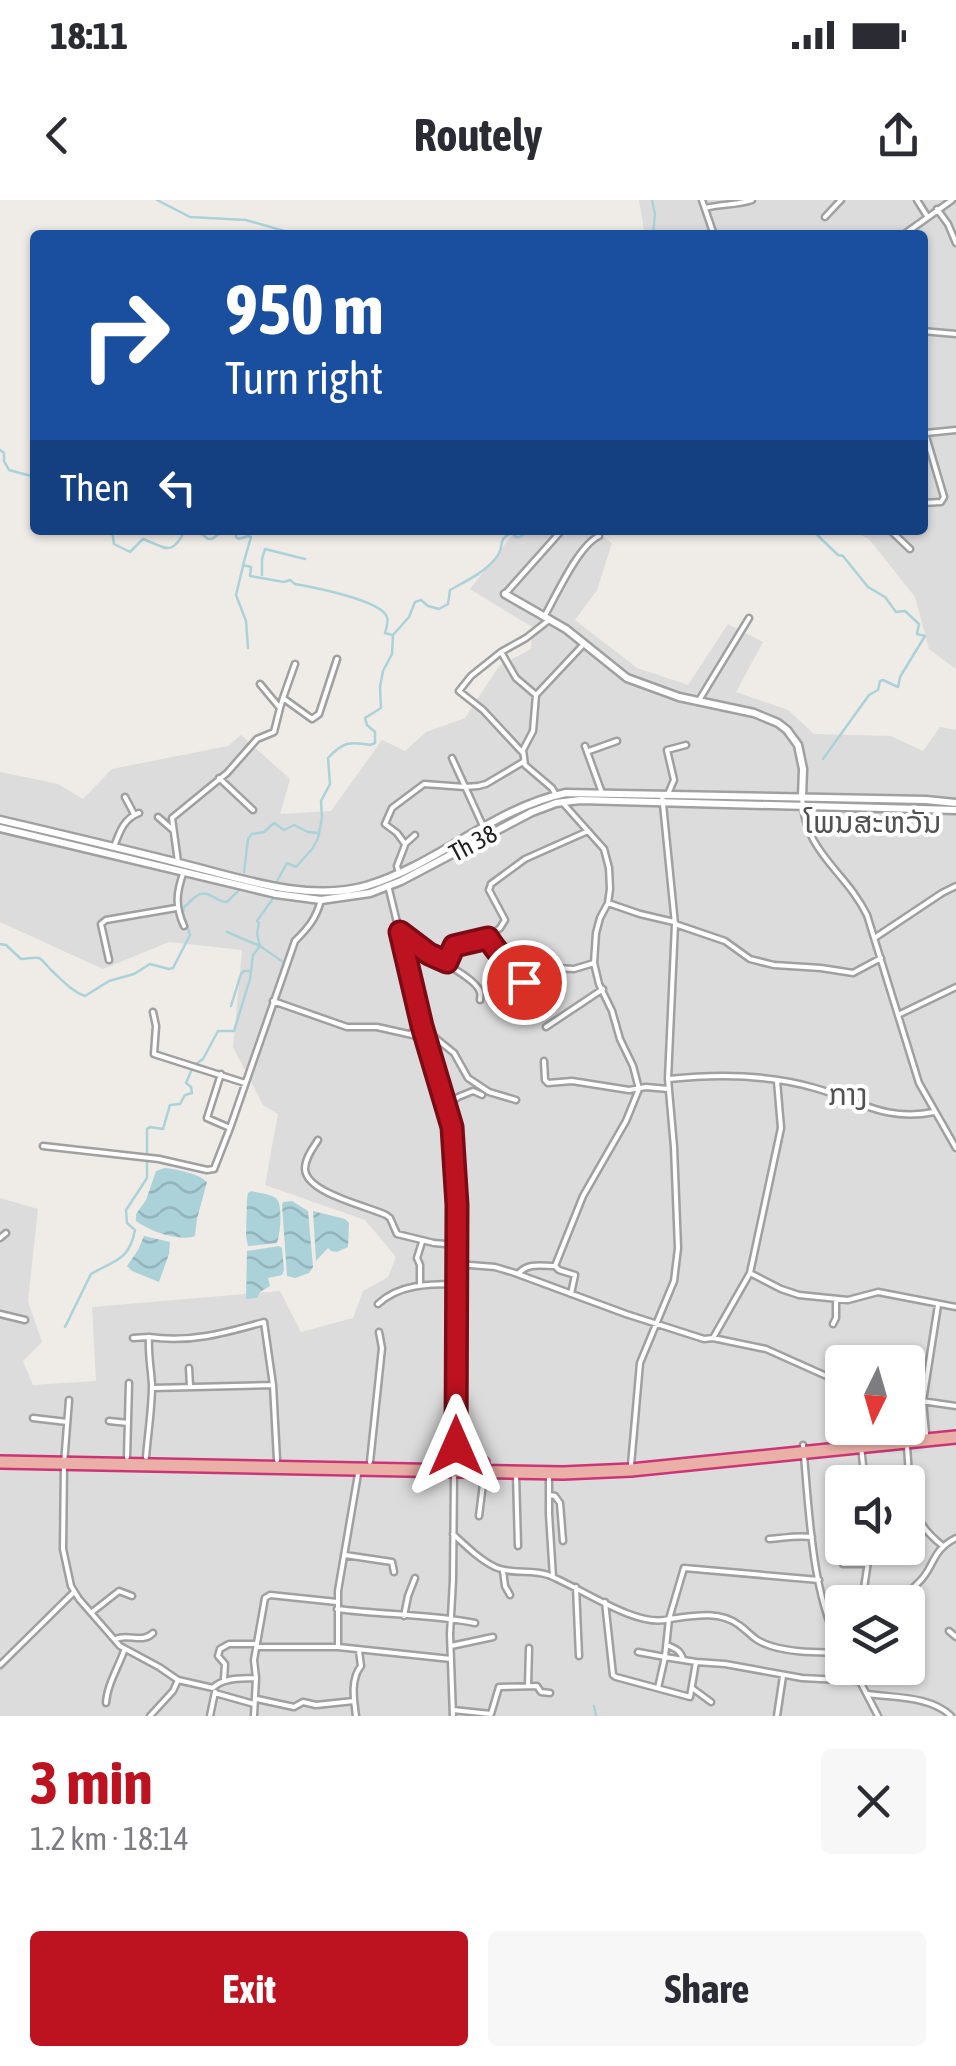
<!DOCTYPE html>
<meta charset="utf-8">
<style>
body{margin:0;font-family:"Asap Condensed","Noto Sans Lao",sans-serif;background:#f7f7f7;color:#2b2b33;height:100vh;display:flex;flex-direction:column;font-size:38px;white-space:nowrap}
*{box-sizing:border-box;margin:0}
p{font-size:32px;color:#7c7c81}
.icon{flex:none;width:55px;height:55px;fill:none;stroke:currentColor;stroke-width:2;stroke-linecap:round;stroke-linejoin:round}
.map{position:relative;height:1516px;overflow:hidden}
.details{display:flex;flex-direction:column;background:#fff;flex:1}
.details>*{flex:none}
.top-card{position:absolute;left:30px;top:30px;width:898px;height:305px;border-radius:10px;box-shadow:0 2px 8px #0004;background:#1a4fa0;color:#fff;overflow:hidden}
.needle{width:65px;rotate:185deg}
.fabs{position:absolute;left:825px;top:1145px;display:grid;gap:20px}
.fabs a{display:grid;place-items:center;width:100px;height:100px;border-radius:10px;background:#fff;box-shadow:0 2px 8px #0004;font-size:50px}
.pin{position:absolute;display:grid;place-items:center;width:85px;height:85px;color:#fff;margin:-42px;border:5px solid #fff;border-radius:50%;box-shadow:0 2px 10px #0007}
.me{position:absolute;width:110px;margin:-55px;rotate:0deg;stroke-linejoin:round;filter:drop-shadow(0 0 8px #0008)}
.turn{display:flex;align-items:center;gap:35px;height:210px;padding:0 30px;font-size:45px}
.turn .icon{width:130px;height:130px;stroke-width:2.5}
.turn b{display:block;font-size:70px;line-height:85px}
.then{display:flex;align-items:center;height:95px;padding:0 30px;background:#0003;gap:20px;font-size:38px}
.round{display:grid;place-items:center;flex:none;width:105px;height:105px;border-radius:10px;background:#f7f7f7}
.head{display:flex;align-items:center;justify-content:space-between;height:170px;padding:0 30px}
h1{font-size:60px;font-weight:700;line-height:75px;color:#bd1220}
.action{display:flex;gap:20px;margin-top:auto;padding:20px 30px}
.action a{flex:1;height:115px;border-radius:10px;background:#bd1220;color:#fff;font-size:40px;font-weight:700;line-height:115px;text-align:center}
.action a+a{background:#f7f7f7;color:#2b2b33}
.status{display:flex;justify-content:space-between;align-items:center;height:70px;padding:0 50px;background:#fff;direction:ltr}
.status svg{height:28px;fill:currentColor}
header{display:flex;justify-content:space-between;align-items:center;height:130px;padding:0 30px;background:#fff;font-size:45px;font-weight:700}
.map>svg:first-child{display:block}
</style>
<div class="status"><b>18:11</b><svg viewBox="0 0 49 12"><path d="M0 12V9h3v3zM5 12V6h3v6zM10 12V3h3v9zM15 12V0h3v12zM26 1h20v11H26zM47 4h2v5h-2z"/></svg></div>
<header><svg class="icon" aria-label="back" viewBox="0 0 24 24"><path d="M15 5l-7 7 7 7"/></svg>Routely<svg class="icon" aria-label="share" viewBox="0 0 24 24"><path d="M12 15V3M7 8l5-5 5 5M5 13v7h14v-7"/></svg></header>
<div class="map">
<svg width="956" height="1516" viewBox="0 0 956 1516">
<defs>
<pattern id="water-waves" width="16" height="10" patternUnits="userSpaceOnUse" patternTransform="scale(2.5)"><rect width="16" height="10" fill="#abd2d9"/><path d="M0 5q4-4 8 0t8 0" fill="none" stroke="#93b4ba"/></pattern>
</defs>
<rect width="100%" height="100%" fill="#efebe6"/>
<path fill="#dddcdc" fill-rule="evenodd" d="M639,0H956V469L929,449L915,397L869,339L850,330H922V35H645Z
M516,330H593L612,343L597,390L575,420L637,468L688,485L728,424L763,442L736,492L788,510L814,534L891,536L923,551L940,527L956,530V1516H0V998L38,1009L28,1101L42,1142L23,1161L33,1185L96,1181L92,1107L280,1091L301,1132L353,1118L363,1091L388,1077L396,1057L365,1020L265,985L278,914L263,905L233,847L242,750L169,742L103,769L0,722V572L58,584L83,599L112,569L228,546L241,535L290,579L280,614L331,611L382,540L405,551L426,532L465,518L499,466L531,449L532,427L470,389ZM842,1162H908V1228H842ZM842,1282H908V1348H842ZM842,1402H908V1468H842Z"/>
<path fill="url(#water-waves)" d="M165,968C179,970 198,973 207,982L197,1019L195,1035L193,1037C174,1040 152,1032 136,1021V1014L146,1000L156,971Z
M251,991C258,993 272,994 277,999C283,1008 280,1034 277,1043L248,1046L246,1036L247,999L248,993Z
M292,1001L308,1011L313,1067L309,1073L295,1078L287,1076L282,1005L283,1002Z
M313,1011L345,1019L349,1023L348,1047L337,1052L331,1051L328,1048L316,1061Z
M144,1036L170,1042L169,1054L159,1082L132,1071L127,1066L138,1050Z
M279,1046L282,1048L284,1070L282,1075L268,1078L270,1086L260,1092L257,1098L246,1099L247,1051Z"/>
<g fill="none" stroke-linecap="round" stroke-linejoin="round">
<path stroke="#abd2d9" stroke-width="2.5" d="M157,0L190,17L246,20L298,35
M652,0L655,14L653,35
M0,250L4,253V261L9,270L31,276L35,273
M112,330L114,344L130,352L143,339C166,348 172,357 185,330
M197,330L208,339H212L224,330
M236,330V337L239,339L248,336L251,337L243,365L251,367L250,376L284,382L290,380L295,384C312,387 381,400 387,417C389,421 386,429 385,433L392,435
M812,330L838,355L843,356L868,387L885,397L896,412L905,411L919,424L917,434L925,436L900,477L898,487L883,480L880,481L878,490L869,495L823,559
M243,366L236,395L246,421L248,448
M262,375V359L265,349L305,359
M244,672L248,639L252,634L264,632L274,623L284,630L294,625L308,632L318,633
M277,681L287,663L296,667L313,648L318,638L322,618L321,601L330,584L328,558C343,542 350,541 370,545L375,543V532L367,525L365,518L381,508L380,487L383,471L392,454L393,435L409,417L415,402L421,400L428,406L439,409L448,404L450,390C466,381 484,373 496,358C506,346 496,339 512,333L516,337H520L530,330
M227,732L260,746L283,762
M0,744L6,745L21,759C27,759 33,757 39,758C42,759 49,768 51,770C62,780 71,791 85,796L109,781L134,774L150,764L169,769L173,768L190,735L183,713L184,707C188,704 191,700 195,697C208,687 215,702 227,702L239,690
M231,806L241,774L244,771H249
M196,864L203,859L218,831H234L250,779L253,755L260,746L257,734L259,723L257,721L274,697
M65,1127L91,1074C115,1060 129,1061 135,1030L127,1023L126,1010L147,978V929L150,927L163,929L170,905L180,904L185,895L192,893L191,887L186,883L192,869
M594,1506L596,1516"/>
<defs>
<path id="minor" d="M702,0L714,35
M917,0L927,16
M705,8C721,4 737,5 752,0
M937,9L948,24L956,43
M825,17L841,0
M903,35L952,0
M922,131L956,134
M926,233L956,230
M922,303L941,302L944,297L925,233
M890,330L910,349
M505,394L562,330
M544,417C556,396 578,346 599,336
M501,452L471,476L459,491L483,510L523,553
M536,495L516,478L501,452L526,438L549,420
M283,498L295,464
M698,502L749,418
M280,508L283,498L312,519L319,514L337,459
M585,546L602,593
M589,551L617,541
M452,558L483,626
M219,578L253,610
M668,594L674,580L667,550L686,545
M556,595L552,588L525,565L523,550L533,531L536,495L583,445
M125,597L134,614
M802,597C804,653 845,670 867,715L919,883L956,948
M562,602L604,649L609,668L610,689L608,703L600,718L596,733L594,763L599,784L612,811L620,839L633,866L639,889L626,921L583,996L555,1066L559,1070L575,1075L571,1094
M158,617L173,630
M588,631L525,659L491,684L489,690L505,720L500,728L487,738C497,754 512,766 524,782L556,768L574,769L594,763
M415,635L405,644L397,633L385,624L392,608L424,584L465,587L478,586L486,584L523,562
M114,647C119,633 124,618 139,613
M178,662L172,618L227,573L257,539L274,532L280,508L260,484
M184,671C176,693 175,706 184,726
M399,673L397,666L405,645
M388,685L422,827L451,927L457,1005L455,1262
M608,703L640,714L674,722
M675,724L725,741L750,759L774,765L821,768L853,773L881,758
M400,733C410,738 417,747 427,753C438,760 477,779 480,792C481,795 480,798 480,800
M876,737L942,693L956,686
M109,760L101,724L106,720L176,708
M447,760L454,746L487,738
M273,801L347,827H377L426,838
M153,812L156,826L154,854L245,883
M898,815L956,787
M546,827L603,789
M412,832L422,827L454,853L468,878L489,892L516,900
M544,861L545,880L548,883L572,881L629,890L646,887L668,889
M221,874L207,918L230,928
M669,879C718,874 768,874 815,888C858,900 885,922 934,912
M446,908L458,897L473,891L482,895
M318,940C313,948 305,958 305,969C306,993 367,1006 386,1015L390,1018L397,1034L434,1043L457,1045
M43,946L159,959L207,970L214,969L230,928L295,741C308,728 316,719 321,700
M0,1038L6,1033
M457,1064L495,1067L515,1073L626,1114L704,1139L713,1138L750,1073L781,928L777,881
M750,1073L781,1089L799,1095L848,1100L878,1092L956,1107
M518,1074C528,1062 542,1066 555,1066
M420,1085V1065L417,1058L422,1042
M378,1104C399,1084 429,1084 456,1084
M0,1114L25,1120
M833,1124L836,1118V1099
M133,1138L149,1137
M713,1138L766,1149L842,1183
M189,1168L190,1186
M153,1188L273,1185
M908,1199L956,1206
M69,1200L64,1264L63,1349L71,1386L79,1399L120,1446L159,1467L178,1480L213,1488C223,1477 243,1479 256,1478
M33,1218L67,1222
M109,1221L128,1223
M926,1234L923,1201L938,1105
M803,1245C809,1305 811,1398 842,1449
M861,1247L865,1282
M907,1247C911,1291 905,1317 943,1346
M127,1257L129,1183
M146,1257C148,1233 152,1208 152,1185C151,1168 148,1154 149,1137C190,1143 225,1133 264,1122L273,1185L277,1260
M370,1262L382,1148L379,1132
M631,1265L640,1163L674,1081L678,1048L674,947L668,879L675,724L662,594
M516,1275L518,1346
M549,1277V1314L553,1377
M550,1295L555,1296L560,1303L563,1341
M479,1316L484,1276
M453,1334C466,1346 479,1359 495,1367C513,1375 530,1369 548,1375C580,1387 637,1429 669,1419L684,1368L819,1380
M769,1339C786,1338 794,1335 812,1337
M870,1348L863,1395L880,1402
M345,1355L392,1362L394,1372
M843,1364H868
M503,1371L505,1386L510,1395
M576,1387L579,1456
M605,1402L613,1475L616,1477L690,1497L696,1462L725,1464L802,1478L860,1481
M903,1402C908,1391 910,1391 918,1383C935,1368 930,1351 956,1338
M337,1409C383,1415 430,1414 475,1423
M91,1413L119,1391L132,1396
M404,1416L408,1396L415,1378
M949,1431L956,1437
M116,1439C128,1433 142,1444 153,1433
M667,1445C676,1449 680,1450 683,1459
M451,1446L493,1437
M257,1447H338L451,1459
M338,1447V1391L358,1274
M638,1452L665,1457L658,1488
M696,1462L665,1457L669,1419C692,1416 719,1410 739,1425C753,1435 751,1439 771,1446C794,1453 819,1452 842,1453
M0,1465L74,1392
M853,1468L878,1516
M224,1479L225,1464L218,1456L220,1449L229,1444H256
M528,1486L529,1448
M692,1488L711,1502
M215,1493L254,1504
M868,1494C895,1498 931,1496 951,1516
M257,1499L294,1507L303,1502L316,1505L354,1501
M106,1503C107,1485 118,1468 124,1451
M453,1510L491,1514L499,1487L537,1486L541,1492L550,1493
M150,1516L173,1491L178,1480
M210,1516L215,1492
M254,1516L256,1478L254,1460L265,1398L270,1395L337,1402
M356,1516C354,1500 350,1480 361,1466L359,1451
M453,1516L450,1434L453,1380L454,1276
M777,1516L783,1476"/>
<path id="tertiary" d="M505,394L566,429L627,478L679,497L754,513L778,523L787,530L798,545L803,569L802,597
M0,620C60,634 119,648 179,663C236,677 307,703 366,686C437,665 494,608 566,593L926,600L956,603
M0,628L276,694L321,700L370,693L401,681L532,612L556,603L580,600L956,610"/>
<path id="trunk" d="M0,1262L563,1273L631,1270L956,1237
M437,1263H483"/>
</defs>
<use href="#minor" stroke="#a0a0a0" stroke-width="9"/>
<use href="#tertiary" stroke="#a0a0a0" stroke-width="11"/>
<use href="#trunk" stroke="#cc3575" stroke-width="16"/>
<use href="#minor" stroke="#fff" stroke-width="4"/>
<use href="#tertiary" stroke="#fff" stroke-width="6"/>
<use href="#trunk" stroke="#eab0a8" stroke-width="11"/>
</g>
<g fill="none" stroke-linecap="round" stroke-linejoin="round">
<defs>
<path id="route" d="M456,1246L457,1005L452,927L422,826L400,732L429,754L447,762L454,746L488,738C497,754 512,766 524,782"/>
</defs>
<use href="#route" stroke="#7b0c15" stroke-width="25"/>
<use href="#route" stroke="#bd1220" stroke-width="18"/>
</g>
<g text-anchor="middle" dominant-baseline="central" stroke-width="8" stroke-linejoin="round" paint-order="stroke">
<g font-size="25" fill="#1f1f1f" stroke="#fff">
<text transform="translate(473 643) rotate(-28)">Th 38</text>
</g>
<g font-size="30" fill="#525252" stroke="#fff">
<text x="873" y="622">ໂພນສະຫວັນ</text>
<text x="848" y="894">ກາງ</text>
</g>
</g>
</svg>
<div class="fabs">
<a><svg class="needle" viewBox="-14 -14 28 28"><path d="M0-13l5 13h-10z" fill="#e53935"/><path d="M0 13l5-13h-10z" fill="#7c7c81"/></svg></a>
<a><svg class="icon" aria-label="sound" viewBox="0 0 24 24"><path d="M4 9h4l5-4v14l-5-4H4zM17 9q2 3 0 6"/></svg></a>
<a><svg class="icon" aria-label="layers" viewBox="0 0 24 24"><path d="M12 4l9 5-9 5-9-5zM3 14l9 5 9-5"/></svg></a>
</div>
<div class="pin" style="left:524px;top:782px;background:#d93025"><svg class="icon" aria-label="arrive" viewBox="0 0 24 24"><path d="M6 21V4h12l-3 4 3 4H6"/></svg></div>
<svg class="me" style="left:456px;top:1246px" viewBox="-20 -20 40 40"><path d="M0-17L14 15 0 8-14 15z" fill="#bd1220" stroke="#fff" stroke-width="4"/></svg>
<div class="top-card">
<div class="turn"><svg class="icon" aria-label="right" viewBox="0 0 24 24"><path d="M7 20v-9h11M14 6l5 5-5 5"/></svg><div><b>950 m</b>Turn right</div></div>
<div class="then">Then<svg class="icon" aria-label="left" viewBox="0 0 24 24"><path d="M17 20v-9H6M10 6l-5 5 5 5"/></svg></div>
</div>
</div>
<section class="details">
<div class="head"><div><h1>3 min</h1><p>1.2 km · 18:14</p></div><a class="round"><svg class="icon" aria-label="close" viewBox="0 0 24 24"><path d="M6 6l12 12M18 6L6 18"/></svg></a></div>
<div class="action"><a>Exit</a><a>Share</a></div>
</section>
